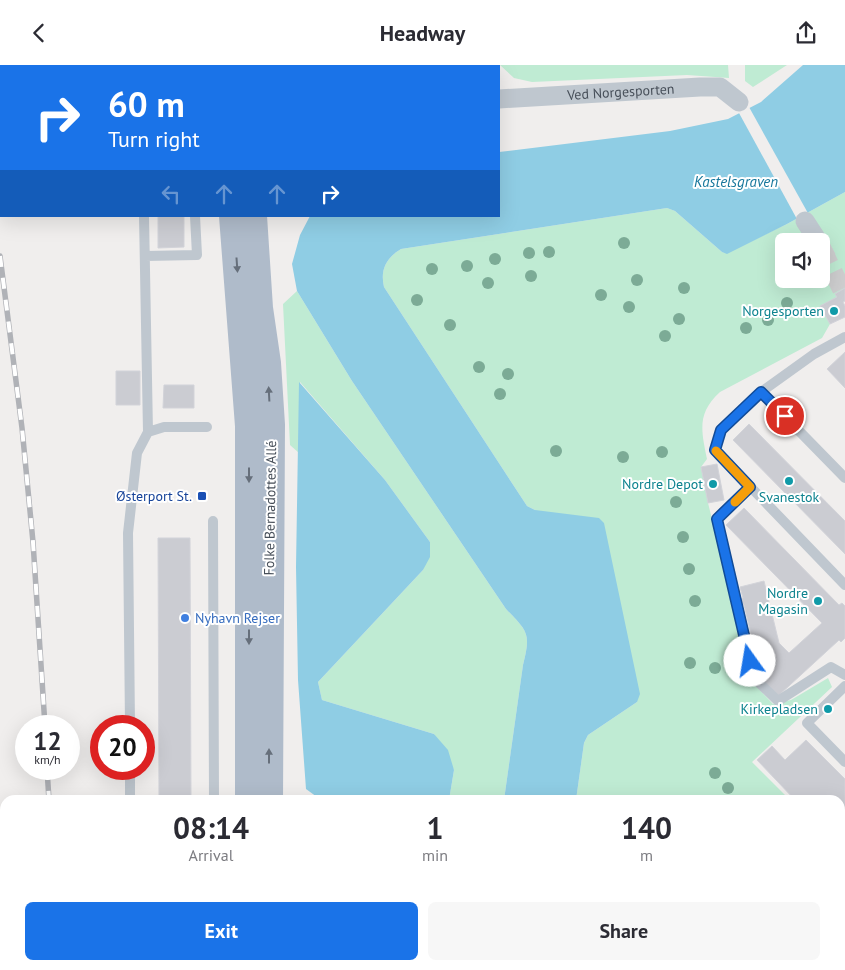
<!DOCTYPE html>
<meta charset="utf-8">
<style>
body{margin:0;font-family:"PT Sans",sans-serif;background:#f7f7f7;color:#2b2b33;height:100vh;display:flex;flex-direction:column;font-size:19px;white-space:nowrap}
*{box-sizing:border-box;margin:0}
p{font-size:16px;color:#7c7c81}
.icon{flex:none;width:28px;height:28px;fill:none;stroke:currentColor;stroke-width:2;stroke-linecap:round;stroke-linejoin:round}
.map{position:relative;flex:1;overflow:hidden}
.sheet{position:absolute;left:0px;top:730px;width:845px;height:175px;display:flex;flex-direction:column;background:#fff;border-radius:15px 15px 0 0;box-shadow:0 5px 20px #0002}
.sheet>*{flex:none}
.banner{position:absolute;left:0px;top:0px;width:500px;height:152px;box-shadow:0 5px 20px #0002;background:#1a73e8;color:#fff;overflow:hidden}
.tools{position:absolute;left:775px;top:168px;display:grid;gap:10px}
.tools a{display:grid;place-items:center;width:55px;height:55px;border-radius:8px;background:#fff;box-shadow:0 5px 20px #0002;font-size:25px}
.speed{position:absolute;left:15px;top:650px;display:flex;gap:10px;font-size:25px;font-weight:700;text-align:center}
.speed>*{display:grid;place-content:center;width:65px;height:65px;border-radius:50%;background:#fff;box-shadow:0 5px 20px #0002;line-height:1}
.speed small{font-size:12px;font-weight:400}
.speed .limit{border:8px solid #d22;background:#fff;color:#111}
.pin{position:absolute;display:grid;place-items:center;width:42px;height:42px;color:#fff;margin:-21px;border:2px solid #fff;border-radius:50%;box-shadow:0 1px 5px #0007}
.me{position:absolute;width:55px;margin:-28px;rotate:347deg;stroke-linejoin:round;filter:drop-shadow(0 0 4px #0008)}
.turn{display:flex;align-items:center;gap:18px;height:105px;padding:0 25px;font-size:22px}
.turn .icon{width:65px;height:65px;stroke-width:2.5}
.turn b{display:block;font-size:35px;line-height:42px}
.lanes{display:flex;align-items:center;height:48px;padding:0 25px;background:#0003;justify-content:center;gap:25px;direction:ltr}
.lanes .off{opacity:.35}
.eta{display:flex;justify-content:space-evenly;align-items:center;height:85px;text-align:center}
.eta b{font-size:30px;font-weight:600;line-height:35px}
.primary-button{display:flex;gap:10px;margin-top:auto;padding:10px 25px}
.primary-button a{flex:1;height:58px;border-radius:8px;background:#1a73e8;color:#fff;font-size:20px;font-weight:600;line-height:58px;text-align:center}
.primary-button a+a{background:#f7f7f7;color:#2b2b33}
header{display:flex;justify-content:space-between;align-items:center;height:65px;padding:0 25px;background:#fff;font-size:22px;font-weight:600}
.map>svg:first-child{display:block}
</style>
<header><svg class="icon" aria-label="back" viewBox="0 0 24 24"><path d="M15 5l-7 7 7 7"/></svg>Headway<svg class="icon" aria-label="share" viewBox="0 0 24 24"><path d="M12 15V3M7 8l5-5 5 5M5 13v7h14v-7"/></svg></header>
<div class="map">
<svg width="845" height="905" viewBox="0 0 845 905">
<rect width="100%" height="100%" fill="#f0eeed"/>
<path fill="#bfebd3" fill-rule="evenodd" d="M264,0H456L264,1Z
M500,0H728L729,13L687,10L532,17L514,13Z
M745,0H787L753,22L745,16Z
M845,127V223L835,229L837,232L820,241L830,259L822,273L720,327C697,348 701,365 707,394L701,402L708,438L753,618L773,639L791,635L828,613L832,622L752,697L790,735H576L584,678L588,670L637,637L535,445L527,441L384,222C380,205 386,193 401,184L667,143L675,146L722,187L727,188L787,159ZM784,176H821V214H784Z
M297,226L352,316L506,544C528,567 531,568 523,600L504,735H449L454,705L434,669L322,635L318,617L423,505L430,477L385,415L300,317L299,388L290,380L283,239Z
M840,786L844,789L845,788V905H551L552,900H840Z
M426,900H481L480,905H426Z"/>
<path fill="#8fcde4" d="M803,0H845V127L787,159L727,189L722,187L675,146L667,143L401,184C386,193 380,205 384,222L527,441L535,445L599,453L604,458L640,629L637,637L588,670L584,678L576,735H504L523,600C531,568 528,567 506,544L352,316L297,226L292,199L300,170L310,151H499V87L670,66L728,54L761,37Z
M299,317L385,415L430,477V492L423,505L318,617L322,635L434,669L448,685L454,705L449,735H338L317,732L306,724L298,615L296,502Z
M348,900H426V905H348Z
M481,900H552L551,905H480Z"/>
<path fill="#f0eeed" d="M749,42L809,150L798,156L739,48Z"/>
<path fill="#cbccd2" stroke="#d2d3d9" d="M158,151H184V182L158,183Z
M829,178L835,189L821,197V182Z
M845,223V236L843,237L845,241V252L830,259L820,241L837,232L835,229Z
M845,287V323L827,304Z
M116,306H140V340H116Z
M164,320H194V343H163Z
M749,359L845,456V489L733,375Z
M717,399L724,435L708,438L701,402Z
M744,443L839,540L842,538L845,541V573L841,577L839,575L778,631L762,614L768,608L758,598L744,540H742L741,534L743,533L740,522L764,516L779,578L789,588L822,558L726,460Z
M158,473H190L191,735H159Z
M806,675L845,714V781L843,784L840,781V735H795L757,695L772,681L785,695Z
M161,900H222V905H120L161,903Z
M311,900H337V905H311Z"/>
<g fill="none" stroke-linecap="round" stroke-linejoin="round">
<path stroke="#cececf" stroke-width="19" stroke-dasharray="19 9" stroke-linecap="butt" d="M821,182L845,231"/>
<path stroke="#bfc7cf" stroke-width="10" d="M141,0V1
M187,0V1
M475,0V1
M144,151L148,367
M145,191L197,190L195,151
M845,272L814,289L761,327L721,365L715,385L845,520
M761,327L845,413
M750,422L717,453L755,614L778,636L831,602L845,610
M213,456L214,735
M845,621L807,658L845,697
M130,661L128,468L137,388L148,367L164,362H207
M130,704V735"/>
<g stroke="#bfc7cf" stroke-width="19">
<path id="s1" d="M499,34L700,22H720L739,37"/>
<path d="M805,156L818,176"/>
</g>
<path stroke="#afbbca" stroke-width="28" d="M222,0V1
M244,0V1
M233,151L249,361V735
M253,151L259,243L267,298L271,360L269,735
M250,900V905
M269,900V905"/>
<defs>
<path id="rail" d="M0,191L22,363L33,477L45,661
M47,704L49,735
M58,900L59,905"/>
</defs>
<use href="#rail" stroke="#b0b2b7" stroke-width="5.5"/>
<use href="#rail" stroke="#fff" stroke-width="4" stroke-dasharray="11" stroke-linecap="butt"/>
</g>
<g fill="#7cab96">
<circle cx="624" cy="178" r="6"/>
<circle cx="549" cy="187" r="6"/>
<circle cx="529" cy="188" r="6"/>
<circle cx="495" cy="194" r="6"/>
<circle cx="467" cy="201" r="6"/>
<circle cx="432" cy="204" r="6"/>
<circle cx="531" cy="211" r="6"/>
<circle cx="637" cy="215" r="6"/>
<circle cx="488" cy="218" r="6"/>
<circle cx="684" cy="223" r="6"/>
<circle cx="601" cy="230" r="6"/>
<circle cx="417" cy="235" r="6"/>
<circle cx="787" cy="238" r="6"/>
<circle cx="629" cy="242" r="6"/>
<circle cx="679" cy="254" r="6"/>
<circle cx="768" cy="255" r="6"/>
<circle cx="450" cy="260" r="6"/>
<circle cx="746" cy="263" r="6"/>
<circle cx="665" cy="271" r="6"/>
<circle cx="479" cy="302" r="6"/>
<circle cx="508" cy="309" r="6"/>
<circle cx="500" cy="329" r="6"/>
<circle cx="556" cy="386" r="6"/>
<circle cx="662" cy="387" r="6"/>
<circle cx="623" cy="392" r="6"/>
<circle cx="676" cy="437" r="6"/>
<circle cx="683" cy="472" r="6"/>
<circle cx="689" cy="504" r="6"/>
<circle cx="695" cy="536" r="6"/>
<circle cx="690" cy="598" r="6"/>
<circle cx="715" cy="603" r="6"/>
<circle cx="715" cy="708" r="6"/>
<circle cx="728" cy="723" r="6"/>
</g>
<defs><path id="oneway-solid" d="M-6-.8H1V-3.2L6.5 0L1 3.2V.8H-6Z" transform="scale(1.25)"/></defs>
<g fill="#666f7b">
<use href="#oneway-solid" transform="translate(237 200) rotate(86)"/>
<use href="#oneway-solid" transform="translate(269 329) rotate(-93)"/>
<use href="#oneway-solid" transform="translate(249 410) rotate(90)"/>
<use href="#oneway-solid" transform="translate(249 572) rotate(90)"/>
<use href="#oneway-solid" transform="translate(269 691) rotate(-90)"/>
</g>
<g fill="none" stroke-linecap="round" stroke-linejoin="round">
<defs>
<path id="route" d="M750,596L717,454L750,422L715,385L721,365L761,327L785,351"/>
</defs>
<use href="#route" stroke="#114b97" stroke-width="12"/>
<use href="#route" stroke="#1a73e8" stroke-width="9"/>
<path stroke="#f59e0b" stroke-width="9" d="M716,386L750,422L735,437"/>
</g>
<g fill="#0f9aa8" stroke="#fff" stroke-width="2">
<circle cx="834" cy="246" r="5"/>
<circle cx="789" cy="416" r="5"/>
<circle cx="713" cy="419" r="5"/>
<circle cx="818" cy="536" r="5"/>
<circle cx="828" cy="644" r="5"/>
</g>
<rect fill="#1a4fb4" stroke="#fff" stroke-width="2" x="197" y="426" width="10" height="10" rx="2.5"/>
<circle fill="#3f7fe0" stroke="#fff" stroke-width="2" cx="185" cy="553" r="5"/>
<g text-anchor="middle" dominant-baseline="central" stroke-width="4" stroke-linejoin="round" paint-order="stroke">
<g font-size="14" fill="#474f59" stroke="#fff">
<text stroke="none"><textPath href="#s1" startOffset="122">Ved Norgesporten</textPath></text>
<text transform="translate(270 443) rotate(-89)">Folke Bernadottes Allé</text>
</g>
<g font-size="14" fill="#0d838f" stroke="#fff" text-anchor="end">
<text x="824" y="246">Norgesporten</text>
<text x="703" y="419">Nordre Depot</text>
<text x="789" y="432" text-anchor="middle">Svanestok</text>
<text x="808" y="528">Nordre<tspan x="808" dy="16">Magasin</tspan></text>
<text x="818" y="644">Kirkepladsen</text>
</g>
<g font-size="14" fill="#164399" stroke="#fff" text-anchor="end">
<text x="192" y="431">Østerport St.</text>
</g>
<g font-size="14" fill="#366cbe" stroke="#fff" text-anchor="start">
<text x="195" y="553">Nyhavn Rejser</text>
</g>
<g font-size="15" font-style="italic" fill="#17779c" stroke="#fff">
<text x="736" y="116">Kastelsgraven</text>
</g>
</g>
</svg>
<div class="tools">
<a><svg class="icon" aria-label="sound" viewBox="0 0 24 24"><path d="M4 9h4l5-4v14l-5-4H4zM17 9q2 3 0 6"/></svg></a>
</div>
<div class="speed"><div>12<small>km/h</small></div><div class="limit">20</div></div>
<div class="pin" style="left:785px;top:351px;background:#d93025"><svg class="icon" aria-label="arrive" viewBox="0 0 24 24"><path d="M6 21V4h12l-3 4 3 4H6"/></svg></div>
<svg class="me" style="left:750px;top:596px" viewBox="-20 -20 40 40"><circle r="19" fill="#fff"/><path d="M0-13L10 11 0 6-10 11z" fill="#1a73e8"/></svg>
<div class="banner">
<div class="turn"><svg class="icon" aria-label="right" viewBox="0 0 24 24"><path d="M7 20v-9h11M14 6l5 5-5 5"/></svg><div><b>60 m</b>Turn right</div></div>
<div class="lanes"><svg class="icon off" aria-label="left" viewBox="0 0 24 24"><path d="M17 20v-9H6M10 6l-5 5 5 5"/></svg><svg class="icon off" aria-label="ahead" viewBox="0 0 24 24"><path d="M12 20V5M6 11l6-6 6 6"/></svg><svg class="icon off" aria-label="ahead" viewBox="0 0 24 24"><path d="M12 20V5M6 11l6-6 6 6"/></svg><svg class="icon" aria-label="right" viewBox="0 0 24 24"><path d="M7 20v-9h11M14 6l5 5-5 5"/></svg></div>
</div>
<section class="sheet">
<div class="eta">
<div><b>08:14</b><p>Arrival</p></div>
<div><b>1</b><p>min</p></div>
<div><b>140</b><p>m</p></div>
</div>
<div class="primary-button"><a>Exit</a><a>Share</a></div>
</section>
</div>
